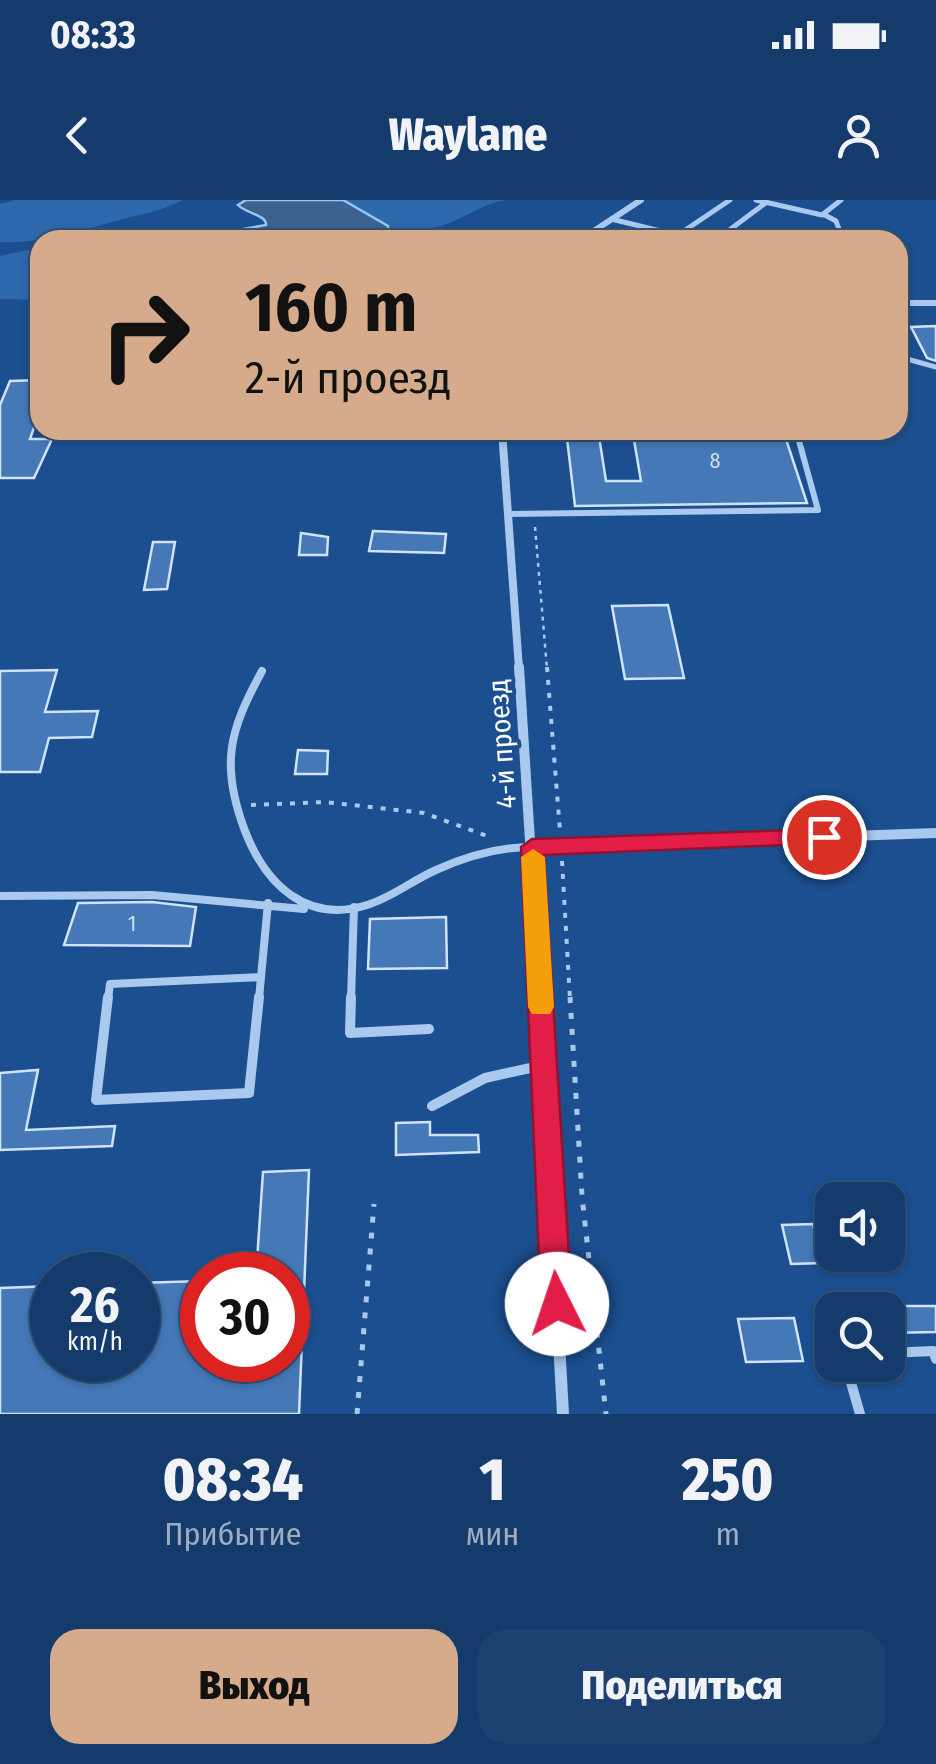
<!DOCTYPE html>
<html lang="ru">
<meta charset="utf-8">
<style>
body{margin:0;font-family:"Fira Sans Condensed",sans-serif;background:#1d4271;color:#f1f3f6;height:100vh;display:flex;flex-direction:column;font-size:38px;white-space:nowrap}
*{box-sizing:border-box;margin:0}
p{font-size:32px;color:#9dadc1}
.icon{flex:none;width:55px;height:55px;fill:none;stroke:currentColor;stroke-width:2;stroke-linecap:round;stroke-linejoin:round}
.map{position:relative;height:1214px;overflow:hidden}
.side{display:flex;flex-direction:column;background:#143b6b;flex:1}
.side>*{flex:none}
.banner{position:absolute;left:30px;top:30px;width:878px;height:210px;border-radius:30px;box-shadow:0 2px 8px #0004,0 0 0 2px #33557e;background:#d6ab8b;color:#111;overflow:hidden}
.controls{position:absolute;left:815px;top:982px;display:grid;gap:20px}
.controls a{display:grid;place-items:center;width:90px;height:90px;border-radius:20px;background:#143b6b;box-shadow:0 2px 8px #0004,0 0 0 2px #33557e;font-size:50px}
.speed{position:absolute;left:30px;top:1052px;display:flex;gap:20px;font-size:50px;font-weight:700;text-align:center}
.speed>*{display:grid;place-content:center;width:130px;height:130px;border-radius:50%;background:#143b6b;box-shadow:0 2px 8px #0004,0 0 0 2px #33557e;line-height:1}
.speed small{font-size:25px;font-weight:400}
.speed .limit{border:15px solid #d22;background:#fff;color:#111}
.pin{position:absolute;display:grid;place-items:center;width:85px;height:85px;color:#fff;margin:-42px;border:5px solid #fff;border-radius:50%;box-shadow:0 2px 10px #0007}
.me{position:absolute;width:110px;margin:-55px;rotate:356deg;stroke-linejoin:round;filter:drop-shadow(0 0 8px #0008)}
.turn{display:flex;align-items:center;gap:35px;height:210px;padding:0 50px;font-size:45px}
.turn .icon{width:130px;height:130px;stroke-width:2.5}
.turn b{display:block;font-size:70px;line-height:85px}
.eta{display:flex;justify-content:space-evenly;align-items:center;height:170px;text-align:center}
.eta b{font-size:60px;font-weight:800;line-height:70px}
.primary-button{display:flex;gap:20px;margin-top:auto;padding:20px 50px}
.primary-button a{flex:1;height:115px;border-radius:30px;background:#d6ab8b;color:#111;font-size:40px;font-weight:800;line-height:115px;text-align:center}
.primary-button a+a{background:#1d4271;color:#f1f3f6}
.status{display:flex;justify-content:space-between;align-items:center;height:70px;padding:0 50px;background:#143b6b;direction:ltr}
.status svg{height:28px;fill:currentColor}
header{display:flex;justify-content:space-between;align-items:center;height:130px;padding:0 50px;background:#143b6b;font-size:45px;font-weight:800}
.map>svg:first-child{display:block}
</style>
<div class="status"><b>08:33</b><svg viewBox="0 0 49 12"><path d="M0 12V9h3v3zM5 12V6h3v6zM10 12V3h3v9zM15 12V0h3v12zM26 1h20v11H26zM47 4h2v5h-2z"/></svg></div>
<header><svg class="icon" aria-label="back" viewBox="0 0 24 24"><path d="M15 5l-7 7 7 7"/></svg>Waylane<svg class="icon" aria-label="person" viewBox="0 0 24 24"><circle cx="12" cy="8" r="4"/><path d="M4 21q1-7 8-7t8 7"/></svg></header>
<div class="map">
<svg width="936" height="1214" viewBox="0 0 936 1214">
<rect width="100%" height="100%" fill="#1b4f8f"/>
<path fill="#2e69ad" d="M15,0H183C160,12 140,14 116,21C76,32 41,44 0,42V4Z
M342,0H507C485,3 473,13 454,21C434,31 409,30 388,30L387,26Z
M28,50H40V100L0,99V56Z"/>
<path fill="#3c6290" stroke="#9cc4f0" stroke-width="2.5" d="M246,0H343L388,26V30L316,40H181L266,25C267,15 245,13 238,5Z"/>
<path fill="#4478b7" stroke="#cfe3fa" stroke-width="2.5" d="M936,126V161L927,158L911,127Z
M40,180V210L30,239H52L34,278H0V205L10,181Z
M566,230H598L606,281H641L634,240H680L678,230H711L712,233L783,230L807,303L575,306Z
M373,331L446,334L444,353L369,351Z
M301,333L328,337L327,355H299Z
M153,342H175L167,389L144,390Z
M668,405L684,478L625,479L612,406Z
M57,470L45,512L98,511L92,537L49,538L40,572H0V471Z
M298,550L328,551L327,574H295Z
M152,702L196,707L190,746L64,745L78,703Z
M446,717L447,768L368,769L370,719Z
M38,870L26,930L115,926L112,946L0,950V873Z
M430,922V935H478L479,952L396,955V923Z
M309,970L299,1214H0V1088L52,1086V1160H138V1083L202,1081V1160H288V1075H256L263,972Z
M813,1024L822,1063L791,1064L782,1025Z
M888,1106H936V1132L888,1133Z
M794,1118L803,1161L746,1162L738,1119Z"/>
<g fill="none" stroke-linecap="round" stroke-linejoin="round">
<path stroke="#a9c9ee" stroke-width="2.5" stroke-dasharray="4 5" stroke-linecap="butt" d="M535,327L547,469"/>
<path stroke="#a9c9ee" stroke-width="4" stroke-dasharray="5 8" stroke-linecap="butt" d="M547,467L560,631
M251,605L325,602L424,613L487,636
M562,661L570,799"/>
<path stroke="#a9c9ee" stroke-width="5" stroke-dasharray="6 10" stroke-linecap="butt" d="M570,797L582,996L606,1214
M357,1214L374,1004"/>
<path stroke="#a9c9ee" stroke-width="5" d="M756,0L822,15L841,0
M823,14L836,21L843,40
M611,19L698,40
M678,35L730,0
M716,40L767,2
M898,140L907,159L936,167"/>
<path stroke="#a9c9ee" stroke-width="6" d="M508,314L818,310L796,230"/>
<path stroke="#a9c9ee" stroke-width="8" d="M262,471C229,531 220,565 245,631C266,685 307,724 367,705C391,698 413,680 436,670C467,656 498,647 532,647
M0,696L152,695L304,709
M261,777L268,703
M108,799L110,784L261,777
M259,799L261,777
M351,799L354,707"/>
<path stroke="#a9c9ee" stroke-width="10" d="M108,797L96,900L249,893L259,797
M351,797L350,833L429,829
M432,906L485,878L544,865
M888,1153L933,1151L936,1159
M846,1165L860,1214"/>
<path stroke="#a9c9ee" stroke-width="6" d="M580,40L641,0
M898,103H936"/>
<path stroke="#a9c9ee" stroke-width="8" d="M502,230L519,469"/>
<path stroke="#a9c9ee" stroke-width="10" d="M519,467L540,799
M532,647L936,633"/>
<path stroke="#a9c9ee" stroke-width="12" d="M540,797L563,1214"/>
</g>
<path fill="#e11d48" stroke="#92132f" stroke-width="2.5" d="M824,629L835,637L832,643L544,655L572,1104L568,1113L557,1117L546,1113L541,1104L521,647L532,639Z"/>
<path fill="#f59e0b" d="M533,649L545,657L554,807L550,814H532L528,807L521,657Z"/>
<g text-anchor="middle" dominant-baseline="central" stroke-width="8" stroke-linejoin="round" paint-order="stroke">
<g font-size="22" fill="#d0dded">
<text x="715" y="260">8</text>
<text x="132" y="723">1</text>
</g>
<g font-size="28" fill="#fff" stroke="#1b4f8f">
<text transform="translate(502 544) rotate(-94)">4-й проезд</text>
</g>
</g>
</svg>
<div class="controls">
<a><svg class="icon" aria-label="sound" viewBox="0 0 24 24"><path d="M4 9h4l5-4v14l-5-4H4zM17 9q2 3 0 6"/></svg></a>
<a><svg class="icon" aria-label="search" viewBox="0 0 24 24"><circle cx="10" cy="10" r="6"/><path d="M15 15l6 6"/></svg></a>
</div>
<div class="speed"><div>26<small>km/h</small></div><div class="limit">30</div></div>
<div class="pin" style="left:824px;top:637px;background:#d93025"><svg class="icon" aria-label="arrive" viewBox="0 0 24 24"><path d="M6 21V4h12l-3 4 3 4H6"/></svg></div>
<svg class="me" style="left:557px;top:1104px" viewBox="-20 -20 40 40"><circle r="19" fill="#fff"/><path d="M0-13L10 11 0 6-10 11z" fill="#e11d48"/></svg>
<div class="banner">
<div class="turn"><svg class="icon" aria-label="right" viewBox="0 0 24 24"><path d="M7 20v-9h11M14 6l5 5-5 5"/></svg><div><b>160 m</b>2-й проезд</div></div>
</div>
</div>
<section class="side">
<div class="eta">
<div><b>08:34</b><p>Прибытие</p></div>
<div><b>1</b><p>мин</p></div>
<div><b>250</b><p>m</p></div>
</div>
<div class="primary-button"><a>Выход</a><a>Поделиться</a></div>
</section>
